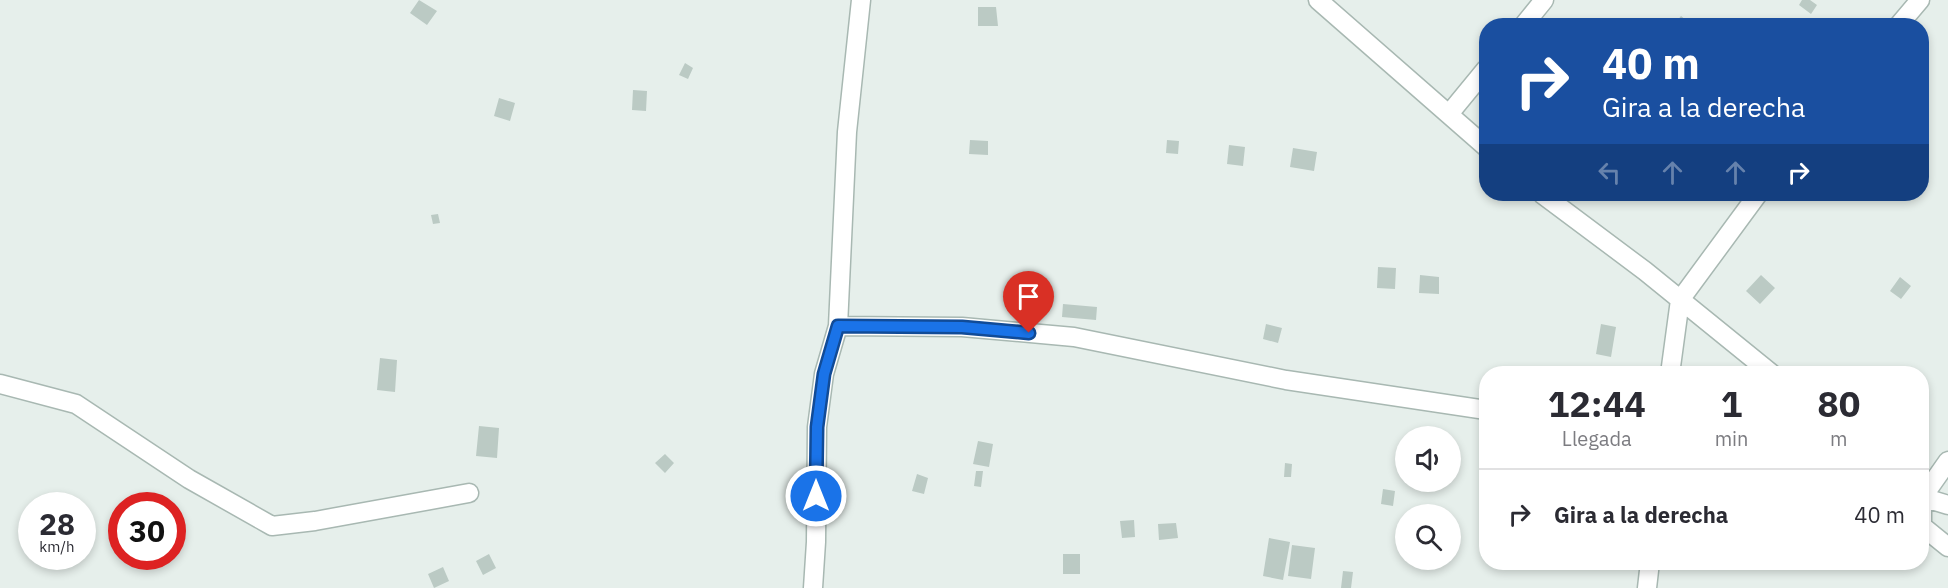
<!DOCTYPE html>
<html lang="es">
<style>
body{margin:0;font-family:"IBM Plex Sans",sans-serif;background:#f7f7f7;color:#2b2b33;height:100vh;display:flex;flex-direction:column;font-size:22px;white-space:nowrap}
*{box-sizing:border-box;margin:0}
p{font-size:20px;color:#7c7c81}
.icon{flex:none;width:33px;height:33px;fill:none;stroke:currentColor;stroke-width:2;stroke-linecap:round;stroke-linejoin:round}
.map{position:relative;flex:1;overflow:hidden}
.drawer{position:absolute;left:1479px;top:366px;width:450px;height:204px;display:flex;flex-direction:column;background:#fff;border-radius:24px;box-shadow:0 3px 9px #0003}
.drawer>*{flex:none}
.guide{position:absolute;left:1479px;top:18px;width:450px;height:183px;border-radius:24px;box-shadow:0 3px 9px #0003;background:#1a4fa0;color:#fff;overflow:hidden}
.fabs{position:absolute;left:1395px;top:426px;display:grid;gap:12px}
.fabs a{display:grid;place-items:center;width:66px;height:66px;border-radius:50%;background:#fff;box-shadow:0 3px 9px #0003;font-size:30px}
.speed{position:absolute;left:18px;top:492px;display:flex;gap:12px;font-size:30px;font-weight:700;text-align:center}
.speed>*{display:grid;place-content:center;width:78px;height:78px;border-radius:50%;background:#fff;box-shadow:0 3px 9px #0003;line-height:1}
.speed small{font-size:15px;font-weight:400}
.speed .limit{border:9px solid #d22;background:#fff;color:#111}
.pin{position:absolute;display:grid;place-items:center;width:51px;height:51px;color:#fff;margin:-62px -26px;border-radius:50% 50% 50% 0;rotate:-45deg;box-shadow:0 0 6px #0007}
.pin .icon{rotate:45deg}
.me{position:absolute;width:66px;margin:-33px;rotate:0deg;stroke-linejoin:round;filter:drop-shadow(0 0 4px #0008)}
.turn{display:flex;align-items:center;gap:21px;height:126px;padding:0 24px;font-size:27px}
.turn .icon{width:78px;height:78px;stroke-width:2.5}
.turn b{display:block;font-size:42px;line-height:51px}
.lanes{display:flex;align-items:center;height:57px;padding:0 24px;background:#0003;justify-content:center;gap:30px;direction:ltr}
.lanes .off{opacity:.35}
.eta{display:flex;justify-content:space-evenly;align-items:center;height:102px;text-align:center}
.eta b{font-size:36px;font-weight:800;line-height:42px}
ul{padding:0;list-style:none}
li{display:flex;align-items:center;gap:18px;height:90px;padding:0 24px;border-top:2px solid #e1e1e2}
li div{flex:1}
li b{display:block;font-size:22px}
li em{font-style:normal}
.map>svg:first-child{display:block}
</style>
<div class="map">
<svg width="1948" height="588" viewBox="0 0 1948 588">
<rect width="100%" height="100%" fill="#e6efeb"/>
<path fill="#bbcac4" d="M419,0L437,11L427,25L410,13Z
M1802,0H1810L1817,5L1811,14L1799,5Z
M978,7H996L998,26H978Z
M1681,16L1693,26H1673Z
M685,63L693,68L688,79L679,75Z
M633,90L647,91L646,111L632,110Z
M499,98L515,103L510,121L494,116Z
M970,140L988,141V155L969,154Z
M1167,140L1179,141L1178,154L1166,153Z
M1229,145L1245,147L1243,166L1227,164Z
M1293,148L1317,152L1314,171L1290,167Z
M438,214L440,223L433,224L431,215Z
M1378,267L1396,268L1395,289L1377,288Z
M1420,275L1439,277V294L1419,293Z
M1761,275L1775,288L1760,304L1746,291Z
M1900,277L1911,286L1901,299L1890,291Z
M1063,304L1097,307L1096,320L1062,317Z
M1266,324L1282,328L1278,343L1263,339Z
M1601,324L1616,327L1611,357L1596,354Z
M380,358L397,360L395,392L377,390Z
M479,426L499,428L497,458L476,456Z
M978,441L993,444L989,467L973,464Z
M665,454L674,463L665,473L655,463Z
M1285,463L1292,464L1291,477H1284Z
M976,471H983L981,487L974,486Z
M917,474L928,478L924,494L912,491Z
M1383,489L1395,491L1393,506L1381,504Z
M1134,520L1135,537L1122,538L1120,521Z
M1176,523L1178,538L1159,540L1158,524Z
M1269,538L1290,542L1283,580L1263,576Z
M1292,545L1315,548L1311,579L1288,576Z
M489,554L496,568L483,575L476,561Z
M1063,554H1080V574H1063Z
M443,567L449,581L434,588L428,574Z
M1343,571L1353,572L1351,588H1341Z"/>
<g fill="none" stroke-linecap="round" stroke-linejoin="round">
<defs>
<path id="minor" d="M1318,0L1486,147
M1523,26L1544,0
M1898,26L1920,0
M1449,114L1486,69
M1542,194L1645,271L1772,374
M838,326L962,327L1074,337L1286,380L1486,410
M1670,374L1680,300L1758,194
M0,384L76,404L189,479L272,526L315,521L469,493
M1948,461L1922,498V526L1948,547
M1922,497L1948,505
M813,588L816,542L817,427L824,374L838,326L847,132L861,0
M1647,588L1650,562"/>
</defs>
<use href="#minor" stroke="#a8b8b2" stroke-width="21"/>
<use href="#minor" stroke="#fff" stroke-width="18"/>
</g>
<g fill="none" stroke-linecap="round" stroke-linejoin="round">
<defs>
<path id="route" d="M816,496L817,427L824,374L838,326L962,327L1029,333"/>
</defs>
<use href="#route" stroke="#114b97" stroke-width="15"/>
<use href="#route" stroke="#1a73e8" stroke-width="10"/>
</g>
</svg>
<div class="fabs">
<a><svg class="icon" aria-label="sound" viewBox="0 0 24 24"><path d="M4 9h4l5-4v14l-5-4H4zM17 9q2 3 0 6"/></svg></a>
<a><svg class="icon" aria-label="search" viewBox="0 0 24 24"><circle cx="10" cy="10" r="6"/><path d="M15 15l6 6"/></svg></a>
</div>
<div class="speed"><div>28<small>km/h</small></div><div class="limit">30</div></div>
<div class="pin" style="left:1029px;top:333px;background:#d93025"><svg class="icon" aria-label="arrive" viewBox="0 0 24 24"><path d="M6 21V4h12l-3 4 3 4H6"/></svg></div>
<svg class="me" style="left:816px;top:496px" viewBox="-20 -20 40 40"><circle r="17" fill="#1a73e8" stroke="#fff" stroke-width="3"/><path d="M0-11L8 9 0 5-8 9z" fill="#fff"/></svg>
<div class="guide">
<div class="turn"><svg class="icon" aria-label="right" viewBox="0 0 24 24"><path d="M7 20v-9h11M14 6l5 5-5 5"/></svg><div><b>40 m</b>Gira a la derecha</div></div>
<div class="lanes"><svg class="icon off" aria-label="left" viewBox="0 0 24 24"><path d="M17 20v-9H6M10 6l-5 5 5 5"/></svg><svg class="icon off" aria-label="ahead" viewBox="0 0 24 24"><path d="M12 20V5M6 11l6-6 6 6"/></svg><svg class="icon off" aria-label="ahead" viewBox="0 0 24 24"><path d="M12 20V5M6 11l6-6 6 6"/></svg><svg class="icon" aria-label="right" viewBox="0 0 24 24"><path d="M7 20v-9h11M14 6l5 5-5 5"/></svg></div>
</div>
<section class="drawer">
<div class="eta">
<div><b>12:44</b><p>Llegada</p></div>
<div><b>1</b><p>min</p></div>
<div><b>80</b><p>m</p></div>
</div>
<ul>
<li><svg class="icon" aria-label="right" viewBox="0 0 24 24"><path d="M7 20v-9h11M14 6l5 5-5 5"/></svg><div><b>Gira a la derecha</b></div><em>40 m</em></li>
</ul>
</section>
</div>
